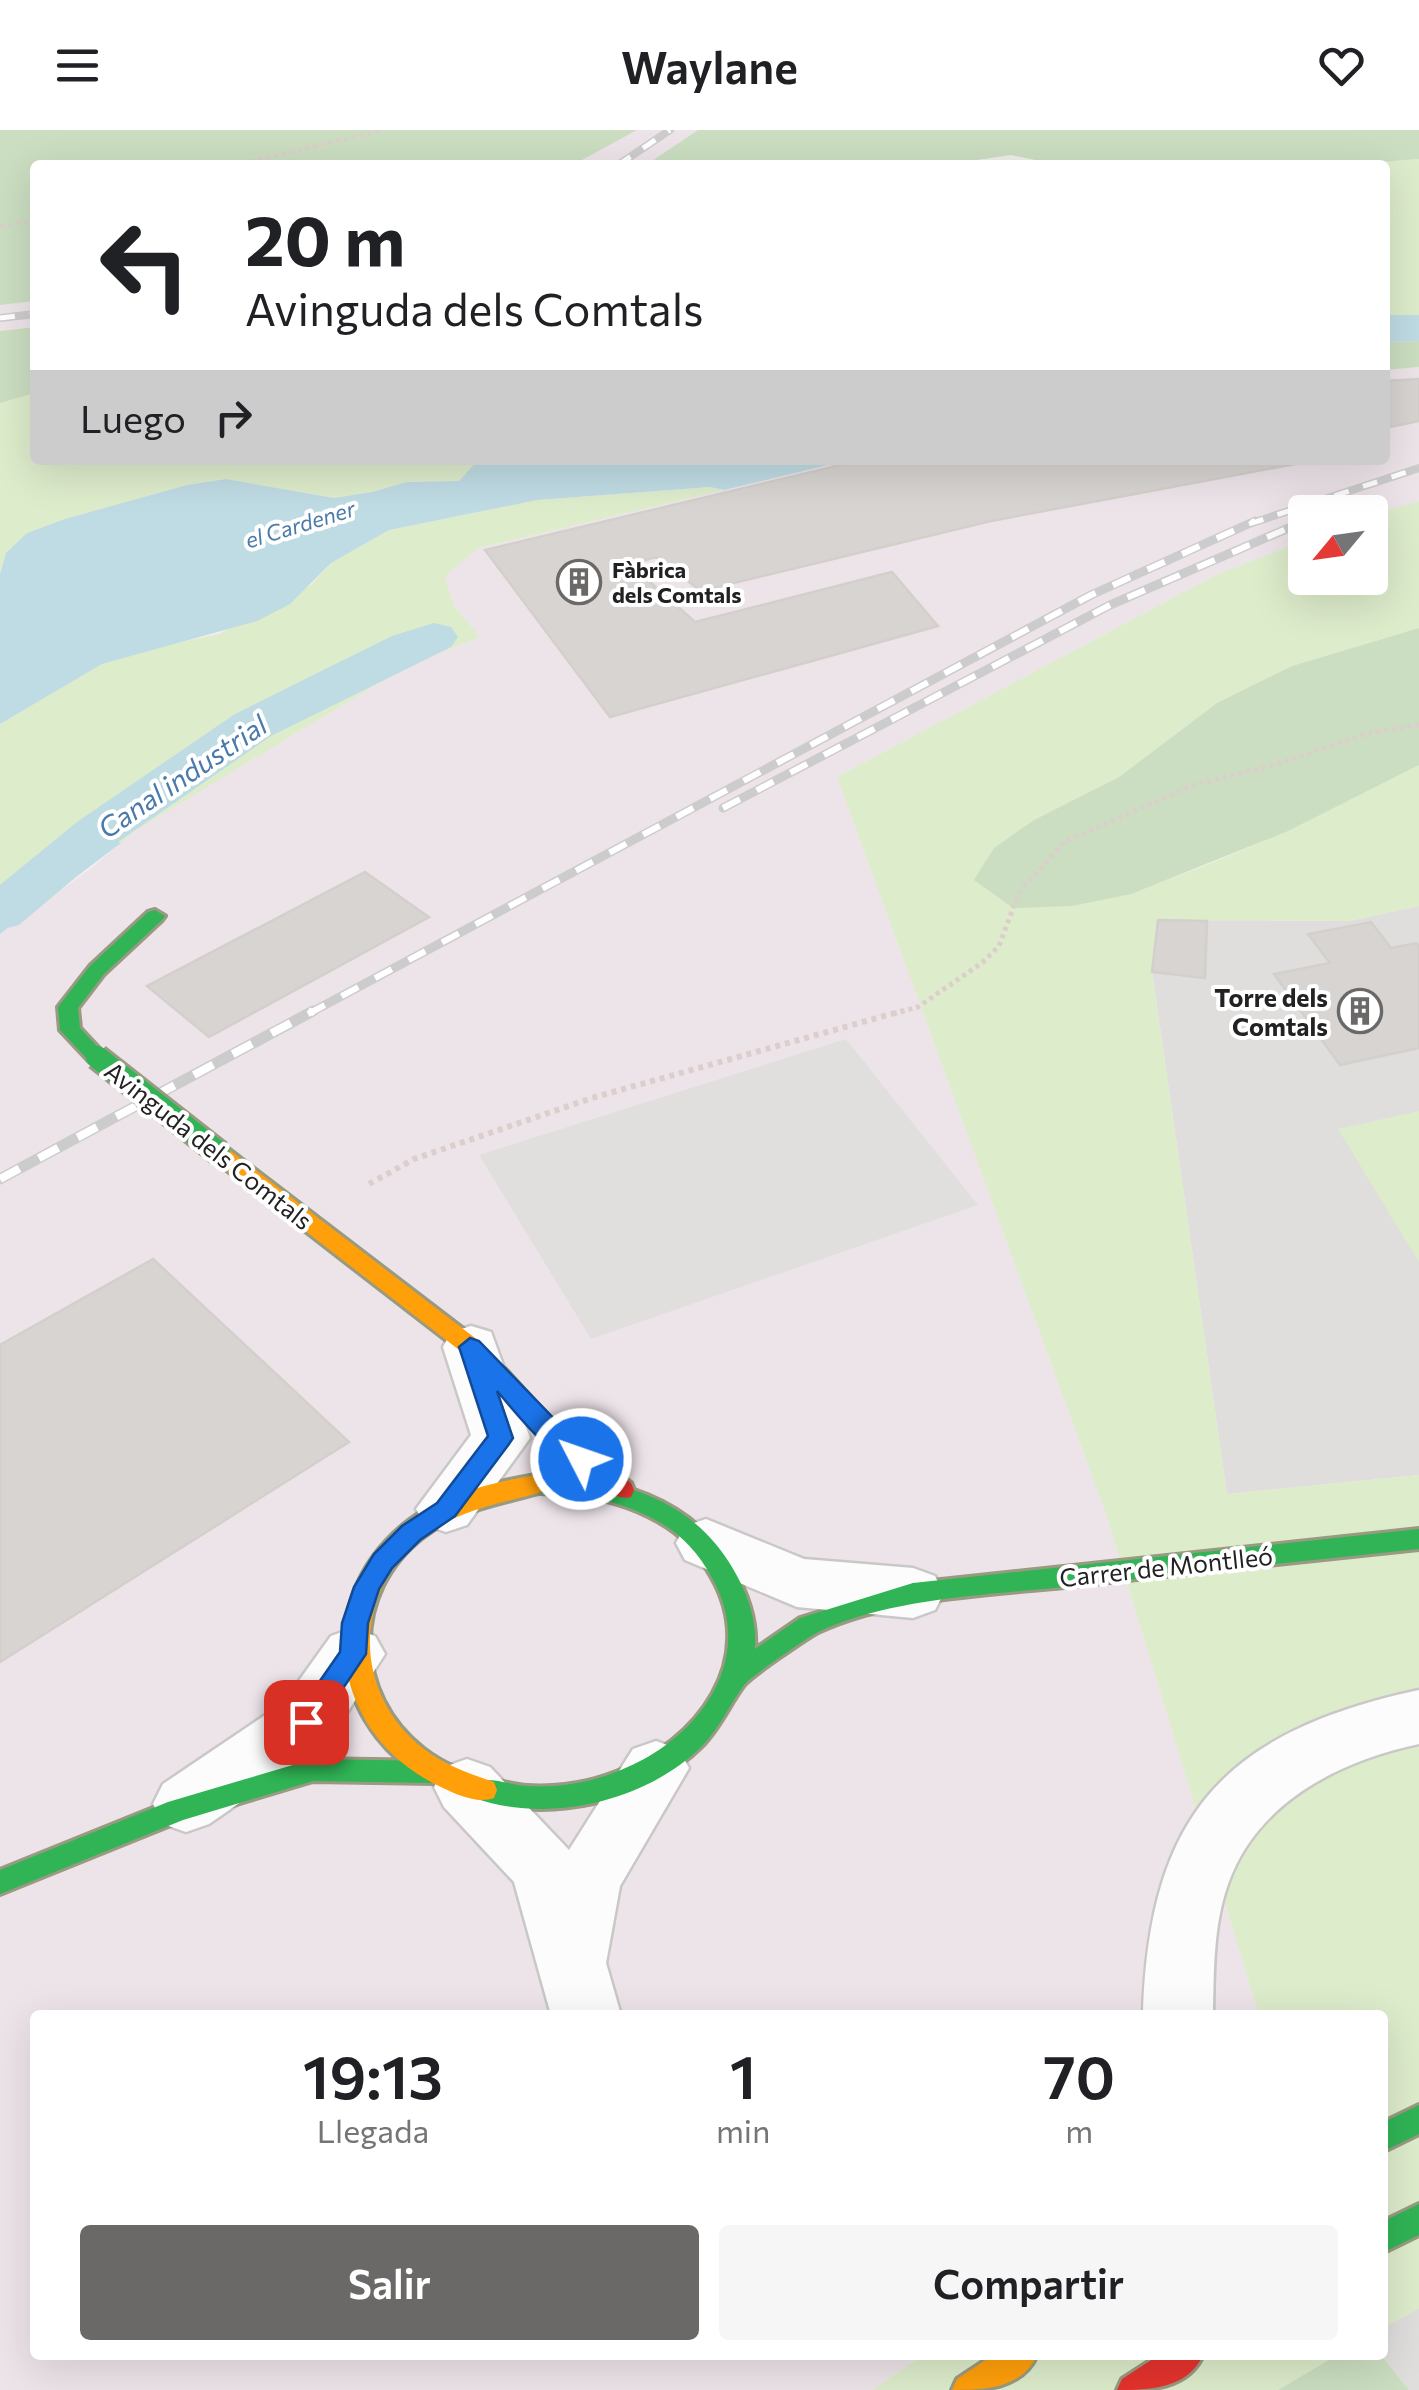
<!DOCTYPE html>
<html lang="es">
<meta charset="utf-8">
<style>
body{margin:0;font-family:Commissioner,sans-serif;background:#f6f6f6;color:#202124;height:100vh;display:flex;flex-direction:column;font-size:38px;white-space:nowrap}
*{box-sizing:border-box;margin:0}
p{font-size:32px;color:#757577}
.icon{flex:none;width:55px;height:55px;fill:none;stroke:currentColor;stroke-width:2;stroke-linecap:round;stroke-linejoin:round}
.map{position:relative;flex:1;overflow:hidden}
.side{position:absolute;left:30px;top:1880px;width:1358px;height:350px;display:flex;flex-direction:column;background:#fff;border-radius:10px;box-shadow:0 10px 40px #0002}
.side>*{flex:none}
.guide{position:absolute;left:30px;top:30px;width:1360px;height:305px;border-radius:10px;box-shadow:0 10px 40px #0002;background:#fff;color:#202124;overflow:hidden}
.needle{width:65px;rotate:241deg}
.tools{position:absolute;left:1288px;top:365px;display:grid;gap:20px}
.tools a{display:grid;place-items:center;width:100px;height:100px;border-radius:10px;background:#fff;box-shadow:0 10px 40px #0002;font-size:50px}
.pin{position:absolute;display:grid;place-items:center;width:85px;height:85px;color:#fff;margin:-42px;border-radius:20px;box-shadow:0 5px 15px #0006}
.me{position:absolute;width:110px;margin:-55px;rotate:311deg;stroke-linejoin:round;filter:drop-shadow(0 0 8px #0008)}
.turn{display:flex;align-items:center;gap:35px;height:210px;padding:0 50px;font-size:45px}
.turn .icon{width:130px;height:130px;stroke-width:2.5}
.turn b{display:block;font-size:70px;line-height:85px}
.then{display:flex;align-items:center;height:95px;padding:0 50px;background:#0003;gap:20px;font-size:38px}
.eta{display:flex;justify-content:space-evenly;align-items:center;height:170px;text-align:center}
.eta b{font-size:60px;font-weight:600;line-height:70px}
.button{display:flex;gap:20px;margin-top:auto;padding:20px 50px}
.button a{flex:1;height:115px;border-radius:10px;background:#6a6968;color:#fff;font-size:40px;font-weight:600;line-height:115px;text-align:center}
.button a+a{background:#f6f6f6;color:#202124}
header{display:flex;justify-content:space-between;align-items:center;height:130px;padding:0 50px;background:#fff;font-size:45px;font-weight:600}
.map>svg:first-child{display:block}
</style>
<header><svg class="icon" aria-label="menu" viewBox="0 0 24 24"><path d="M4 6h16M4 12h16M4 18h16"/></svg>Waylane<svg class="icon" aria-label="heart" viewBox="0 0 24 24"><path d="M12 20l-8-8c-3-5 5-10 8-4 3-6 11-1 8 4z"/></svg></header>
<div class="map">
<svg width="1419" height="2260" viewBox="0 0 1419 2260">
<rect width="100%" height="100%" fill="#f0eeeb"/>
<path fill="#dfdedc" d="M1419,776V1345L1227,1364L1152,842L1158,790L1349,791Z
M1419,2178V2260H1409L1381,2225L1383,2198Z"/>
<path fill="#ede4e9" d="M637,0H698L646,35H573Z
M35,171V197L0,201V175Z
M1419,237V371L1370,385L1305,382V410L1216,445L837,647L1106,1384L1259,1885H35V2225H923L872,2260H0V804L93,737L133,702L407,536L480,507L454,476L445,445L478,418L849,330H1385V240Z"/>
<path fill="#ddeccb" d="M1419,29V185H1385V35H1344Z
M35,263V330H478V334L459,351L407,352L372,362L334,368L226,349L187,355L66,389L27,403L6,423L0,444V273Z
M710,357L724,360L478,418L445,446L454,476L480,507L407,536L133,702L121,713L82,696L0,763V594L102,534L139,521L219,504L312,454L331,433L389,400L537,370Z
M1419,371V498L1292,536L1217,573L1119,647L1034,690L1072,776C1195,751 1307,690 1419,635V776L1349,791L1158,790L1152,842L1227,1364L1419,1345V2178L1383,2198L1382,1885H1259L1106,1384L837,647L1216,445L1305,410V448H1370V385Z
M1419,981V1132L1338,999Z
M923,2225H1337L1278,2260H872Z"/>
<path fill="#cbdec1" d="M0,0H637L573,35H35V171L0,175Z
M698,0H1419V29L1344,35H1059L1011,25L943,35H646Z
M35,197V263L0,273V201Z
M1419,211V237L1385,240V212Z
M1419,498V635L1288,701L1131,764L1072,776L1013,778L974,750L994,718L1034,690L1119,647L1217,573L1292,536Z
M1337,2225H1381L1409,2260H1278Z"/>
<path fill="#e0dfde" d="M846,909L978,1075L591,1209L479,1025Z"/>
<path fill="#bfdbe3" d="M1385,185H1419V211L1385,212Z
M478,330H849L724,360L710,357L537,370L389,400L331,433L290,474L257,491L102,534L0,594V444L6,423L27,403L65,389L187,355L226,349L334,368L372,362L407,352L459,351Z
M82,696L121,713L0,804V763Z"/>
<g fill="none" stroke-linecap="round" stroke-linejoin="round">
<path fill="#bfdbe3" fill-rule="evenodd" d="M434,493L451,497L458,507L451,517L271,606L115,714L19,795L0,800V755L77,692L235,584L392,506Z"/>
</g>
<path fill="#d7d4d2" stroke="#d3d0cc" stroke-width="2.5" d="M1419,249V291L1385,298V251Z
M861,330H1316L991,391L701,461L655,427L631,435L695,492L892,442L938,496L610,587L485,420Z
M365,742L429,787L209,907L147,856Z
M1158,790L1207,791L1205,848L1152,842Z
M1371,792L1391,818L1416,813L1419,816V918L1340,935L1274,844L1330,833L1308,804Z
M153,1129L349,1312L0,1532V1215Z"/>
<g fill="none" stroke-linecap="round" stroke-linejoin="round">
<defs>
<path id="street" d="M471,1196L491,1202L530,1308L467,1395L446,1402L425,1395L416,1379L471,1305L443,1217L451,1202Z
M706,1389L804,1429L913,1438L935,1446L944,1463L935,1480L913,1488L797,1477L685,1430L676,1413L685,1396Z
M353,1498L375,1506L385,1524L329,1611L209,1694L186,1702L163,1694L153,1674L163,1654L283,1573L331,1506Z
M1419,1560V1614C1339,1631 1257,1672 1228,1754C1213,1796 1214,1842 1213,1885H1143C1149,1685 1224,1602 1419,1560Z
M656,1611L679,1619L689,1638L620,1756L606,1833L621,1885H551L514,1752L444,1677L434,1657L444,1637L467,1629L490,1637L569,1720L633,1619Z"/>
<path id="fast" d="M155,780L165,786L162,790L104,844L78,878L80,898L107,927L104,932H90L60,900L58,877L90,836L148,782Z
M536,1345C614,1347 690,1366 732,1437C747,1462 757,1489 755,1519L800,1488L913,1453L1419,1399V1419C1301,1431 1182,1444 1064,1457C985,1465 891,1468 818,1502C807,1508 751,1546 744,1555C729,1575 720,1598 701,1617C645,1672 548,1694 474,1668L471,1660L474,1652C491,1646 509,1655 527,1656C557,1658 588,1653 616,1642C697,1612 760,1530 711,1446C699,1424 681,1404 659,1392C630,1375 598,1367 565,1364C552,1363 540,1365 527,1361L524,1354L527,1347Z
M313,1629L434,1631L443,1634L447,1642L443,1650L434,1653L313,1651L183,1690L0,1764V1740L168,1672Z
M1419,1975V2004L1382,2022V1993Z
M1419,2074V2105L1382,2123V2092Z"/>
<path id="slow" d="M219,1016L227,1018L479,1211L509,1245L505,1251H489L463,1223L211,1028L208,1023Z
M536,1345L545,1347L548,1354L545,1361C501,1374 461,1378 423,1407C351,1463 353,1564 424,1619C446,1636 468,1643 494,1652L497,1660L494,1668C477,1674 458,1665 443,1658C333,1608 309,1475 402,1396C439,1365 489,1353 536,1345Z
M993,2225H1037C1022,2259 984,2260 952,2260L957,2249Z"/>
<path id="jam" d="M497,1236L505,1239L566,1306L631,1353L634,1360L631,1367C598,1377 511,1276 489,1251L485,1245L489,1239Z
M1159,2225H1203C1188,2259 1149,2260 1117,2260L1122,2249Z"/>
</defs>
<use href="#street" stroke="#c9c8c7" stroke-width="5"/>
<use href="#fast" stroke="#999a82" stroke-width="6"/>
<use href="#slow" stroke="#999a82" stroke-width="6"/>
<use href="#jam" stroke="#999a82" stroke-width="6"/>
<path stroke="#dccecd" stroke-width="4" stroke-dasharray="4 4" stroke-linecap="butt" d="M235,35L383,0
M0,97L35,89"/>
<path stroke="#dccecd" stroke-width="5" stroke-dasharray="4 4" stroke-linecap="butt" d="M893,884L918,877L983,832L999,816L1019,762L1064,712L1194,655L1274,635L1369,603L1419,595"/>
<path stroke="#dccecd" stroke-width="6" stroke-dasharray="5 5" stroke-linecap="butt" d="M369,1054L414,1029L595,967L902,881"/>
<use href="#street" fill="#fdfcfc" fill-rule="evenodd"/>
<use href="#fast" fill="#30b455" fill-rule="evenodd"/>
<use href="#slow" fill="#ff9f0a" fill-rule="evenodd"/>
<use href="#jam" fill="#e5322d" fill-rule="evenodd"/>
<defs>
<path id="rail-far2" d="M618,35L670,0
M0,188L35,184
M1330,382L1368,370
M1249,394L1419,338
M1299,394L1305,391"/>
<path id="rail-far1" d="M723,678L1110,475L1305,391
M308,884L1091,465L1255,391"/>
<path id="rail" d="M0,1049L313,881"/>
</defs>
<use href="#rail-far2" stroke="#ccc" stroke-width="8"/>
<use href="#rail-far1" stroke="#ccc" stroke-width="9"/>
<use href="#rail" stroke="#ccc" stroke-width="11"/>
<use href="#rail-far2" stroke="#fff" stroke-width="5" stroke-dasharray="15" stroke-linecap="butt"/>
<use href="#rail-far1" stroke="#fff" stroke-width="6" stroke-dasharray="19" stroke-linecap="butt"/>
<use href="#rail" stroke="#fff" stroke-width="8" stroke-dasharray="22" stroke-linecap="butt"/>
<defs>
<path id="fast-bridge" d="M97,927L219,1023"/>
</defs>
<use href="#fast-bridge" stroke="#999a82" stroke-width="28" stroke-linecap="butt"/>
<use href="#fast-bridge" stroke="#30b455" stroke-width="22"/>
</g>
<path fill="#1a73e8" stroke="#114b97" stroke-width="2.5" d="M470,1208L479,1211L593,1329L590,1336C562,1344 515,1281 497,1261L513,1308L509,1314L455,1386L420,1410L392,1438L379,1459L368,1493L366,1524L315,1600L306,1603L297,1600L293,1592L297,1584L340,1522L342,1493L354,1457L374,1424L402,1396L437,1373L488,1306L459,1217Z"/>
<defs>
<symbol id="building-ring" viewBox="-11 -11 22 22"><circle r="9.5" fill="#fff" stroke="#6a6968" stroke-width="1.5"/><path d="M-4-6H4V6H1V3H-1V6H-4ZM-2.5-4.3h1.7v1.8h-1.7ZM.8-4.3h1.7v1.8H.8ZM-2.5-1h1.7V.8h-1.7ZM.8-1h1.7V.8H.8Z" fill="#6a6968"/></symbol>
</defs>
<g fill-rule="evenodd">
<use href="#building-ring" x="554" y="427" width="50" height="50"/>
<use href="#building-ring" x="1335" y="856" width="50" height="50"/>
</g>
<g text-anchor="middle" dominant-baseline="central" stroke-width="8" stroke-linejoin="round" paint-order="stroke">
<g font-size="22" font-style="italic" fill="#4a7aab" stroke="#fff">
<text transform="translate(300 394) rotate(-17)">el Cardener</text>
</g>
<g font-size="22" font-weight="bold" fill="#222" stroke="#fff" text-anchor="start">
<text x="612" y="439">Fàbrica<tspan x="612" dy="25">dels Comtals</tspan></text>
</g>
<g font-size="25" font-weight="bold" fill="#222" stroke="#fff" text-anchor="end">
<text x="1328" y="867">Torre dels<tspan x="1328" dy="29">Comtals</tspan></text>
</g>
<g font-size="25" fill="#222" stroke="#fff">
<text transform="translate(209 1015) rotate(38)">Avinguda dels Comtals</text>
<text transform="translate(1166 1436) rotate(-6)">Carrer de Montlleó</text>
</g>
<g font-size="28" font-style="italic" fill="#4a7aab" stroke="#fff">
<text transform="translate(182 646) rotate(-34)">Canal industrial</text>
</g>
</g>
</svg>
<div class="tools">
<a><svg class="needle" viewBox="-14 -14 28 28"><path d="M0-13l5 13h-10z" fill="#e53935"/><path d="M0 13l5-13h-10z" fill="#757577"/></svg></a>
</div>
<div class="pin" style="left:306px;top:1592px;background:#d93025"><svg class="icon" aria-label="arrive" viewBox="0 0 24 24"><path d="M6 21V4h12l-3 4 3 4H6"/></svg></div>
<svg class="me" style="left:581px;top:1329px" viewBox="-20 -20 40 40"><circle r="17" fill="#1a73e8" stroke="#fff" stroke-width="3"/><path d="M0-11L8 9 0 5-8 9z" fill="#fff"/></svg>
<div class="guide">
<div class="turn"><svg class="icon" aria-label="left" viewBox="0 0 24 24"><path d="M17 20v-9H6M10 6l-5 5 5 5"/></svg><div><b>20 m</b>Avinguda dels Comtals</div></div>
<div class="then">Luego<svg class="icon" aria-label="right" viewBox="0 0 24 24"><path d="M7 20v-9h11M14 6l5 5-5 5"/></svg></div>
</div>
<section class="side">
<div class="eta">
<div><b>19:13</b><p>Llegada</p></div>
<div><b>1</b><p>min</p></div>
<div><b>70</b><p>m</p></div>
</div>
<div class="button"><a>Salir</a><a>Compartir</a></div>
</section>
</div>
